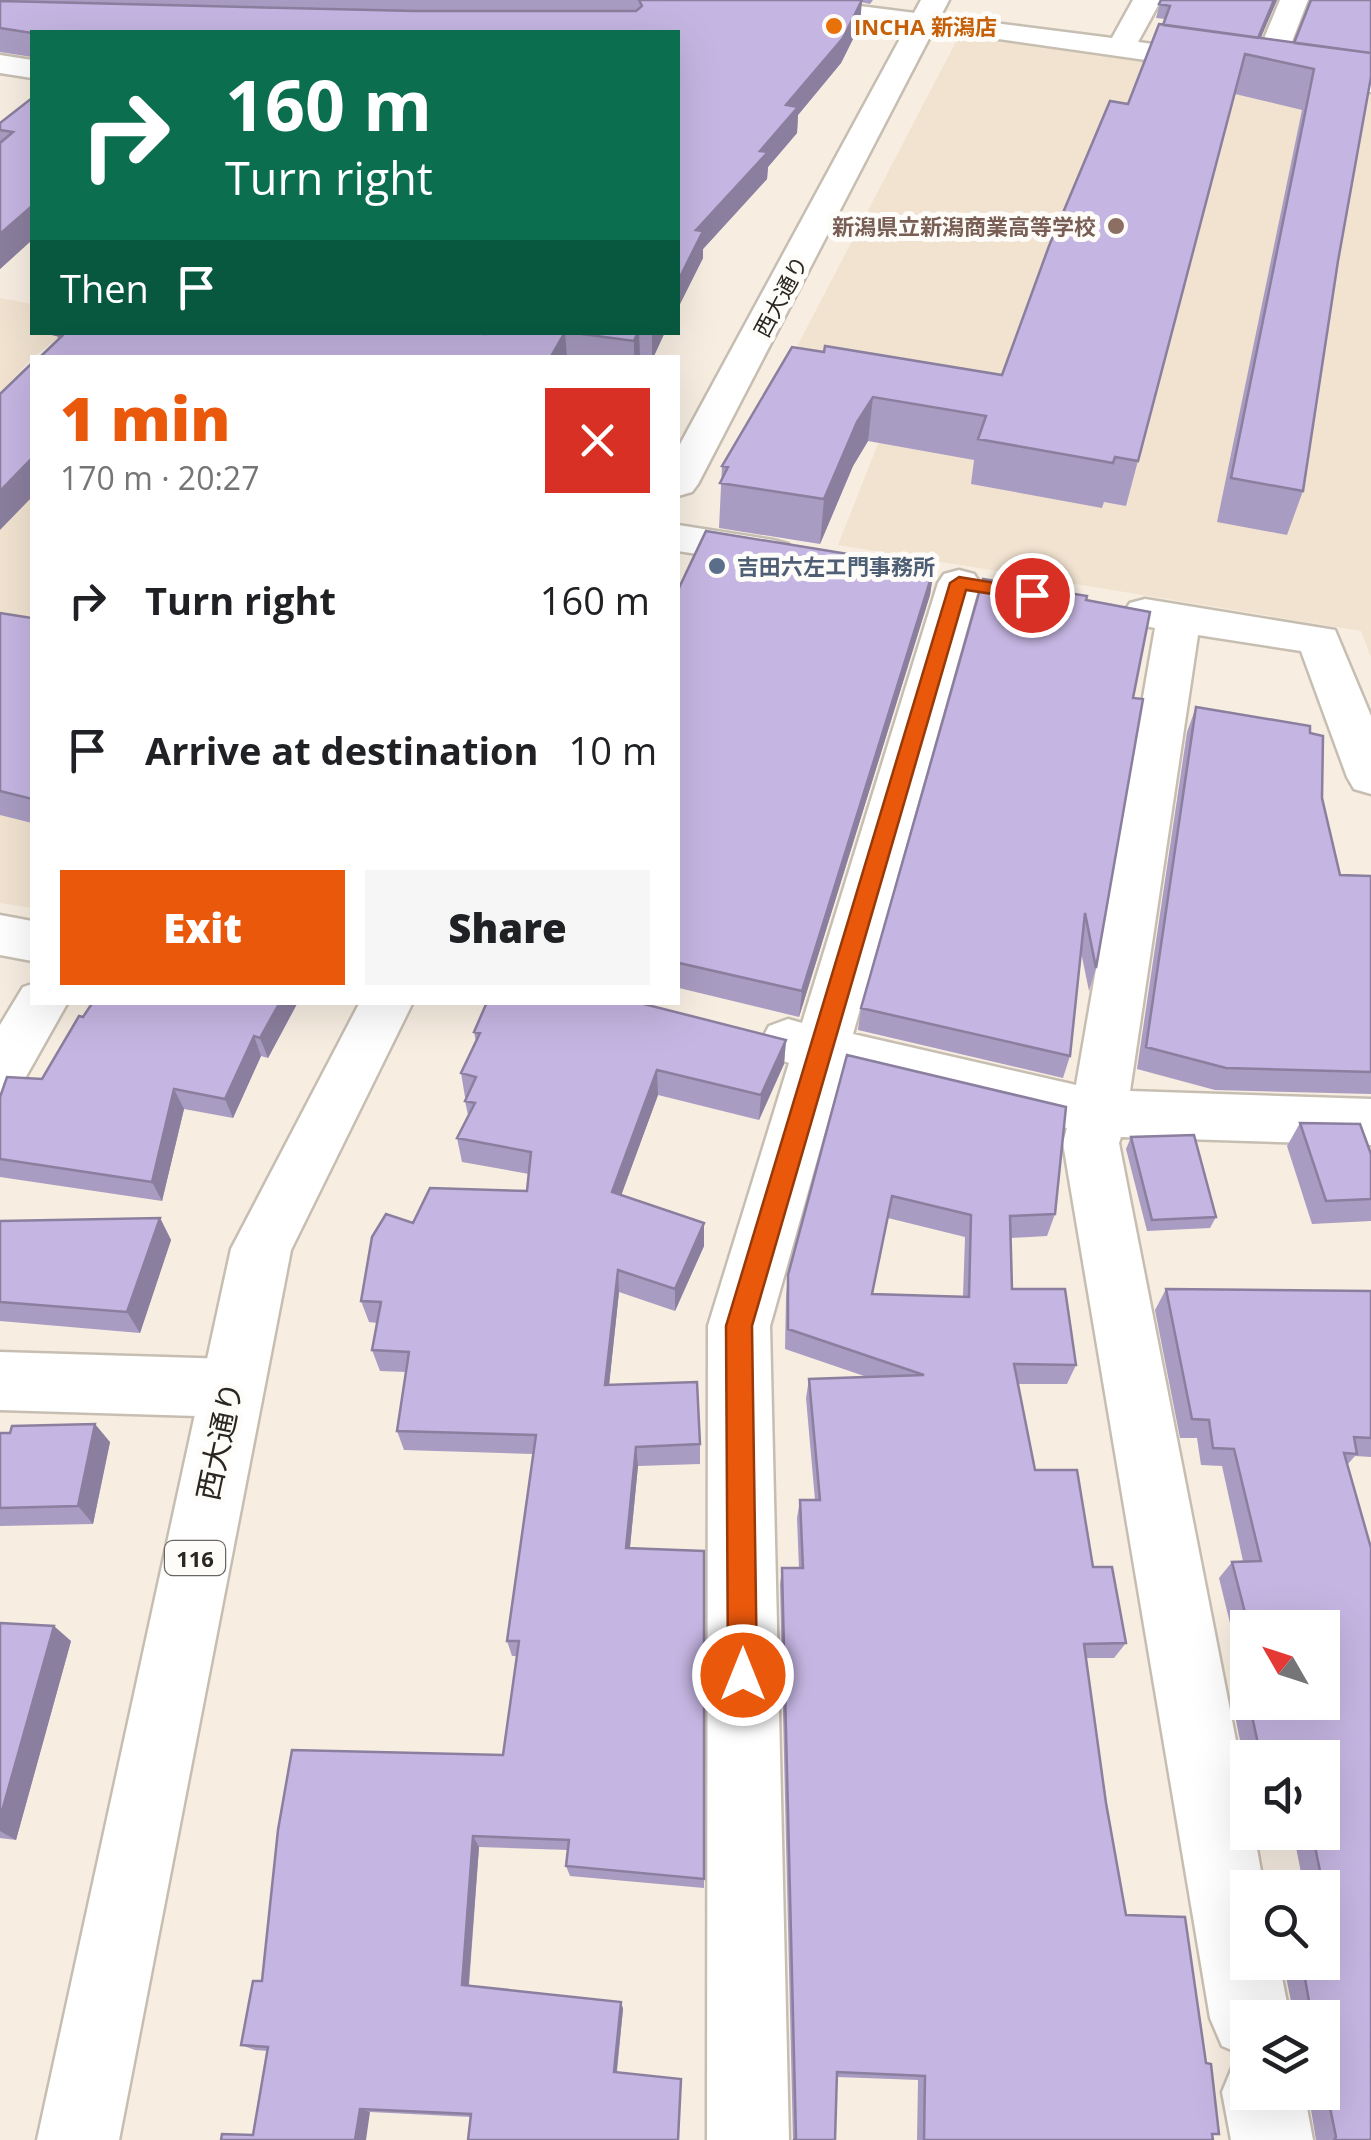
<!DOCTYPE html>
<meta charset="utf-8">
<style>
body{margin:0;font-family:"Open Sans","Noto Sans JP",sans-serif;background:#f6f6f6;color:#202124;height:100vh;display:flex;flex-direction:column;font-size:38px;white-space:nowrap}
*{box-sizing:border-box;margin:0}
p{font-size:32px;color:#757577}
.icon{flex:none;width:55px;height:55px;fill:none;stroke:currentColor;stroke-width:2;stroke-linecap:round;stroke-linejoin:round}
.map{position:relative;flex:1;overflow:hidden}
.details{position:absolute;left:30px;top:355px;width:650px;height:650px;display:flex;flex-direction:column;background:#fff;border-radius:0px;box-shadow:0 10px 40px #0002}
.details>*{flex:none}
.top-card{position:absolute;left:30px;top:30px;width:650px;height:305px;border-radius:0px;box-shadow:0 10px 40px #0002;background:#0b6e4f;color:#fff;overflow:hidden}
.needle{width:65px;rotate:309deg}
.tools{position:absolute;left:1230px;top:1610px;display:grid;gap:20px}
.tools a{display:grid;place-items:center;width:110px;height:110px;border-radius:0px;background:#fff;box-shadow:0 10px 40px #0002;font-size:50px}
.pin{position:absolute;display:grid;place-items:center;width:85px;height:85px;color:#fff;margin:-42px;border:5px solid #fff;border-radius:50%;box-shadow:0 2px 10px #0007}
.me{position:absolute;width:110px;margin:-55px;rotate:0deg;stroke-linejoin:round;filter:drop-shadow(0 0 8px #0008)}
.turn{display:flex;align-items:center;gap:35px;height:210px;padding:0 30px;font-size:45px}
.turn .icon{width:130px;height:130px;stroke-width:2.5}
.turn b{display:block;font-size:70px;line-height:85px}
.then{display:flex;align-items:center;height:95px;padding:0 30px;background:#0003;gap:20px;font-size:38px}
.round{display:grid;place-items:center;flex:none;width:105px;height:105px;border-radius:0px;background:#f6f6f6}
.overview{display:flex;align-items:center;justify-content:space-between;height:170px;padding:0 30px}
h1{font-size:60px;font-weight:800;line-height:75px;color:#ea580c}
.button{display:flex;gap:20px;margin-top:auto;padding:20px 30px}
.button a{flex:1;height:115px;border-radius:0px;background:#ea580c;color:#fff;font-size:40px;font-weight:800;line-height:115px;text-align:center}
.button a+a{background:#f6f6f6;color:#202124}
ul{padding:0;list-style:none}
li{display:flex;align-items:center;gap:30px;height:150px;padding:0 30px}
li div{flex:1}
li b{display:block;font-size:38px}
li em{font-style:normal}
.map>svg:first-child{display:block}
</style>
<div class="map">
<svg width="1371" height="2140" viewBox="0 0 1371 2140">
<rect width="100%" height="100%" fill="#f7ede1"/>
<path fill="#f1e3d0" d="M960,34L1371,91V657L1361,631L838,545L903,381L790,360Z
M0,298L32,304V332L64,333L32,358L0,393Z
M32,384V908L0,903V416Z"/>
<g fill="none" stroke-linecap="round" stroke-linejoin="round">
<defs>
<path id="minor" d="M720,0H812L1112,38L1133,0H1161L1138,42L1256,58L1280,0H1308L1284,62L1371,74V92L921,28L734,8Z
M0,55L32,60V78L0,73Z
M678,525L773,540L788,544L794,553L788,562L773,566L678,551Z
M959,570L974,574L980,583L853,1034L1076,1085L1155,628L1130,623L1123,613L1130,603L1145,599L1335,630L1371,716V794L1354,789L1347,777L1301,651L1198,635L1130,1091L1371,1099V1145L1121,1137L1119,1143L1248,1802V1832H1254L1264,1888H1248V1962H1279L1290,2018H1248V2057L1222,2046L1210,2018L1063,1143L1067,1128L841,1075L770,1326L789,2140H707L708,1326L789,1063L769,1056L761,1041L769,1026L788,1019L802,1023L938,583L944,574Z
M0,915L32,921V961L0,955Z
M32,984V1002H68L19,1089L0,1095V1025L23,987Z
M0,1352L230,1359L252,1367L262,1388L252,1409L230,1417L0,1410Z
M1248,2058V2092H1304L1313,2140H1231L1222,2092L1234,2063Z"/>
<path id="highway" d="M921,0H949L698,484L692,492L678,496V448Z
M360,1002H413L291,1250L119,2140H37L231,1249Z"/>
</defs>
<use href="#minor" stroke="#c7beb2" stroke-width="5"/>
<use href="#highway" stroke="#c7beb2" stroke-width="5"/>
<use href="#minor" fill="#fff" fill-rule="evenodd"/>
<use href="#highway" fill="#fff" fill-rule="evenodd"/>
</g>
<path fill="#a99cc2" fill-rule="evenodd" d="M0,0H873L870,4L861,2L860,25L841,63L798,115L797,133L768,167L767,179L703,249V258L678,308V32H32V57L0,52Z
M1161,0H1277L1260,38L1294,43L1311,0L1338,261L1303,491L1287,535L1217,522L1302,110L1235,94L1126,506L1104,502L1102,508L971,484L974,460L868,441L853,466L820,544L719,528L722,466L824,352L1002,375L1128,104L1163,25L1165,19L1156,18Z
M32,98V240L0,269V123Z
M66,332H461L460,334H486L487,332H665L653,358H39L58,339L57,335Z
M934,568L930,595L799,1017L679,988L678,991V590Z
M1086,600L1133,698L1096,968L1089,991L1081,952L1070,1056L1063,1078L858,1030L861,1008Z
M0,613L32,618V823L0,815Z
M1196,707L1310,733L1322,798L1340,875L1371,876V1094L1215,1090L1137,1069L1187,732Z
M93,1002H298L268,1058L261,1056L233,1118L184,1109L162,1201L0,1177V1097L42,1079Z
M474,1032L786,1040L784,1064L759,1120L658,1095L621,1195L704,1223V1246L675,1311L619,1292L609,1384L700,1444V1464L638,1466L630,1548L704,1879V1888L570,1876L566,1866L568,1850L479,1847L469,1986L621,2002L623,2009L617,2072L471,2117L370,2112L253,2135L268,2051L255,2050L241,2045L262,1981L503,1755L517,1656H512L507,1641L533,1454L404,1450L397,1431L406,1372L380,1371L372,1350L377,1323L369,1322L361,1301L413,1223L527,1191L529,1174L462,1162L457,1138L468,1115L465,1101L467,1098L465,1097L461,1073L476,1042Z
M847,1055L1055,1214L1047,1236L1011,1238L1012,1289L1076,1365L1067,1384H1018L1035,1470L1093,1567L1126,1643L1114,1658H1086L1106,1803L1126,1915L1206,2063L1219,2134L1212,2135L1213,2140H917L918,2080L837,2077L835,2140H793L780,1584L782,1568H799L797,1518L800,1500H815L806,1398L809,1379L867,1377L785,1349L786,1296L788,1275ZM888,1218L965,1237L963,1296L872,1294Z
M1300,1123L1371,1154V1221L1312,1224L1287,1146Z
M1131,1137L1216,1217L1210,1228L1147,1231L1126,1149Z
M160,1218L171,1240L140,1333L0,1321V1221Z
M1166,1289L1371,1291V1457L1355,1456L1347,1465L1371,2140H1316L1308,2092H1322V2018H1290L1294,2016L1283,1962H1322V1888H1304L1293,1832H1322V1758H1248V1765H1245L1233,1706L1247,1693L1219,1578L1232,1562L1243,1561L1222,1466L1201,1465L1197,1438H1180L1155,1310ZM1248,1628H1322V1702H1248Z
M0,1433L110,1442L93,1524L0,1526Z
M0,1623L71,1641L16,1840L0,1838Z"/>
<path fill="#8a7f9e" d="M862,0L860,25L841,63L798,115L797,133L768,167L767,179L703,249V258L678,308V281L696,230L760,151L786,105Z
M1274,0H1277L1254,54L1257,40Z
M32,206V240L0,269V234Z
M565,332L567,358H550Z
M638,332H639L640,357L634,358V341Z
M652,332H665L653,358H652Z
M873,397L868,441L853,466L820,544L824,499L857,422Z
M32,458V497L0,530V491Z
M934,568L930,595L799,1017L802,991Z
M280,1002H298L268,1058L260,1038Z
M254,1036L261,1056L233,1118L225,1099Z
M786,1040L784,1064L759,1120L761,1095Z
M657,1070L658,1095L614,1215L612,1192Z
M174,1089L184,1109L162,1201L152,1182Z
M160,1218L171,1240L140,1333L127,1312Z
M704,1223V1246L675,1311V1289Z
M618,1270L619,1292L607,1405L605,1385Z
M95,1424L110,1442L93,1524L78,1506Z
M636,1447L638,1466L628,1566L626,1548Z
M54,1626L71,1641L16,1840L0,1831V1818Z
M473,1836L479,1847L468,1992L462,1985Z
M621,2002L623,2009L616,2076L614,2072Z
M360,2109L370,2112L366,2140H355Z"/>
<path fill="#c5b5e2" stroke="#8a7f9e" stroke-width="2.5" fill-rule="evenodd" d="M639,0H862L843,38L786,105L798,107L760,151L768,152L696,230L703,231L678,281V32L32,33L0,28V1L414,11H636L642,6Z
M1161,0H1274L1258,38L1163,25L1170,6L1159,4Z
M1311,0H1371V53L1294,43Z
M1159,24L1371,53V77L1338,261L1303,491L1231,478L1314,69L1245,54L1138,461L1115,457L1113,463L978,439L986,416L873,397L857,422L824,499L720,483L728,467L722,466L792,347L824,352L825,346L1002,375L1049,246L1110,101L1128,104Z
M32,98V206L0,234V143L13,132L0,130V123Z
M66,332H447L486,334L487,332H565L550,358H39L62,336L57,335Z
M567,332H638L634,341Z
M32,363V458L0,491V394Z
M706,531L934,568L802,991L679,963L678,965V590Z
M983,579L1087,596L1086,600L1150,612L1133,698L1143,699L1096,968L1085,913L1070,1056L861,1008Z
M0,613L32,618V799L0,791Z
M1196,707L1310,726V733L1323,736L1322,798L1340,875L1371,876V1072L1226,1068L1146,1047Z
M93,1002H280L260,1038L254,1036L225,1099L174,1089L152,1182L0,1159V1097L7,1077L42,1079L79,1016L83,1017Z
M487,1002H636L786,1040L761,1095L657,1070L612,1192L704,1223L675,1289L618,1270L605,1385L697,1382L700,1444L636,1447L626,1548L704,1551V1879L566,1866L569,1840L473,1836L462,1985L621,2002L614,2072L681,2079L678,2140H468L471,2114L360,2109L355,2140H221L222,2134L253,2135L268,2047L241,2045L253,1981H262L278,1830L292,1750L503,1755L519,1641H507L536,1435L397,1431L409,1352L372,1350L381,1302L361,1301L372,1237L386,1214L413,1223L430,1188L527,1191L531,1152L457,1138L475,1103L465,1101L476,1077L461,1073L480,1033L474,1032Z
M847,1055L1066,1107L1055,1214L1010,1216L1012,1289H1065L1076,1365L1014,1364L1035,1470H1077L1093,1567H1112L1126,1643L1084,1644L1106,1803L1126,1915L1185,1917L1206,2063L1211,2064L1219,2134H1212L1213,2140H924L925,2076L837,2072L835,2140H794L796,2138L782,1568H803L800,1500H820L809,1379L924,1375L788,1329V1275ZM892,1196L971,1215L969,1297L872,1294Z
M1300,1123L1360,1124L1371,1154V1199L1326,1201Z
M1194,1135L1216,1217L1152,1220L1131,1137Z
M160,1218L127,1312L0,1302V1221Z
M1166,1289L1371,1291V1438L1354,1437L1357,1454L1344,1453L1371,1548V2140H1334L1336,2137L1326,2088L1322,2087V2018L1294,2016H1308L1311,2012L1302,1962H1322V1915H1329L1312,1832H1322V1758H1296L1295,1753H1260L1249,1702H1322V1628H1249L1232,1562L1261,1561L1234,1449L1213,1448L1209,1420L1192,1419Z
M95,1424L78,1506L0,1508V1433H10L12,1426Z
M0,1623L54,1626L0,1818Z"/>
<path fill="#ea580c" stroke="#983908" stroke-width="2.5" d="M959,577L1032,589L1041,595L1032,600L966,590L752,1326L757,1675L753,1685L743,1689L732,1685L728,1675L726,1326L950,583Z"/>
<circle fill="#e8710a" stroke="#fefcf9" stroke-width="4" cx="834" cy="26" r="10"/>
<circle fill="#8d6e63" stroke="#fefcf9" stroke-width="4" cx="1116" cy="226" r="10"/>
<circle fill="#5c6f8a" stroke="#fefcf9" stroke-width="4" cx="717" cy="566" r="10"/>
<g text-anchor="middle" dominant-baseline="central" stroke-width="10" stroke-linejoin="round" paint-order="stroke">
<g font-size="22" font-weight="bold" fill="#c56008" stroke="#fefcf9" text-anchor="start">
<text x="854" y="26">INCHA 新潟店</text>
</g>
<g font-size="22" font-weight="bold" fill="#785e54" stroke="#fefcf9" text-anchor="end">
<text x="1096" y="226">新潟県立新潟商業高等学校</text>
</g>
<g font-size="22" fill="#2a2722" stroke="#fefcf9">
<text transform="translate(780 296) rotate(-62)">西大通り</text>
</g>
<g font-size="22" font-weight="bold" fill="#4e5e75" stroke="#fefcf9" text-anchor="start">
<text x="737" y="566">吉田六左エ門事務所</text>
</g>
<rect fill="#fefcf9" stroke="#6a6762" stroke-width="2.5" x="165" y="1541" width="60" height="34" rx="8"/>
<g font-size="22" font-weight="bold" fill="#2a2722">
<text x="195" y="1558">116</text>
</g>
<g font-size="30" fill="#2a2722" stroke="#fefcf9">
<text transform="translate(219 1441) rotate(-78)">西大通り</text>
</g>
</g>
</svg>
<div class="tools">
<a><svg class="needle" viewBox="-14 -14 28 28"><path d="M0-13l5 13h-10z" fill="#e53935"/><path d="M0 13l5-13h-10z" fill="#757577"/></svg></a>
<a><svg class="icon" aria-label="sound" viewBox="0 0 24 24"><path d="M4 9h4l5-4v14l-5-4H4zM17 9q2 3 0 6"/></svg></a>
<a><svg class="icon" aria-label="search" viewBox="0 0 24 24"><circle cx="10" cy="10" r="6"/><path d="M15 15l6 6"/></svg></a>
<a><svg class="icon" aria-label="layers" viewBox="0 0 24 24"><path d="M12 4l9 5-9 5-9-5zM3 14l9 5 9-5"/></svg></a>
</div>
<div class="pin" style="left:1032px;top:595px;background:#d93025"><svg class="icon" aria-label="arrive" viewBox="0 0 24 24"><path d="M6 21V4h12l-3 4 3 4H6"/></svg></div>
<svg class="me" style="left:743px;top:1675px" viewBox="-20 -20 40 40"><circle r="17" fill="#ea580c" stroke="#fff" stroke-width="3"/><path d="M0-11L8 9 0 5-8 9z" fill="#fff"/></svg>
<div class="top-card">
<div class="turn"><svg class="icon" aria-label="right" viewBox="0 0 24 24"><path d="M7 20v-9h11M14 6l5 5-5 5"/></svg><div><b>160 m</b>Turn right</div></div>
<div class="then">Then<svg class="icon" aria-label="arrive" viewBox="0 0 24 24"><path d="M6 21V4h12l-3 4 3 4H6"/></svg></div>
</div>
<section class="details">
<div class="overview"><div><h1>1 min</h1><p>170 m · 20:27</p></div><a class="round" style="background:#d93025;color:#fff"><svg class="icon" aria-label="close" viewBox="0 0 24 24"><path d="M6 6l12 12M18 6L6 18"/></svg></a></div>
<ul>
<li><svg class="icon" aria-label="right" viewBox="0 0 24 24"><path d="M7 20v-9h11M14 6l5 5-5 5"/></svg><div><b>Turn right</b></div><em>160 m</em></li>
<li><svg class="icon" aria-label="arrive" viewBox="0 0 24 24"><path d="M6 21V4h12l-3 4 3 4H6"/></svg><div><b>Arrive at destination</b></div><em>10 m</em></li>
</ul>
<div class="button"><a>Exit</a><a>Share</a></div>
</section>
</div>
